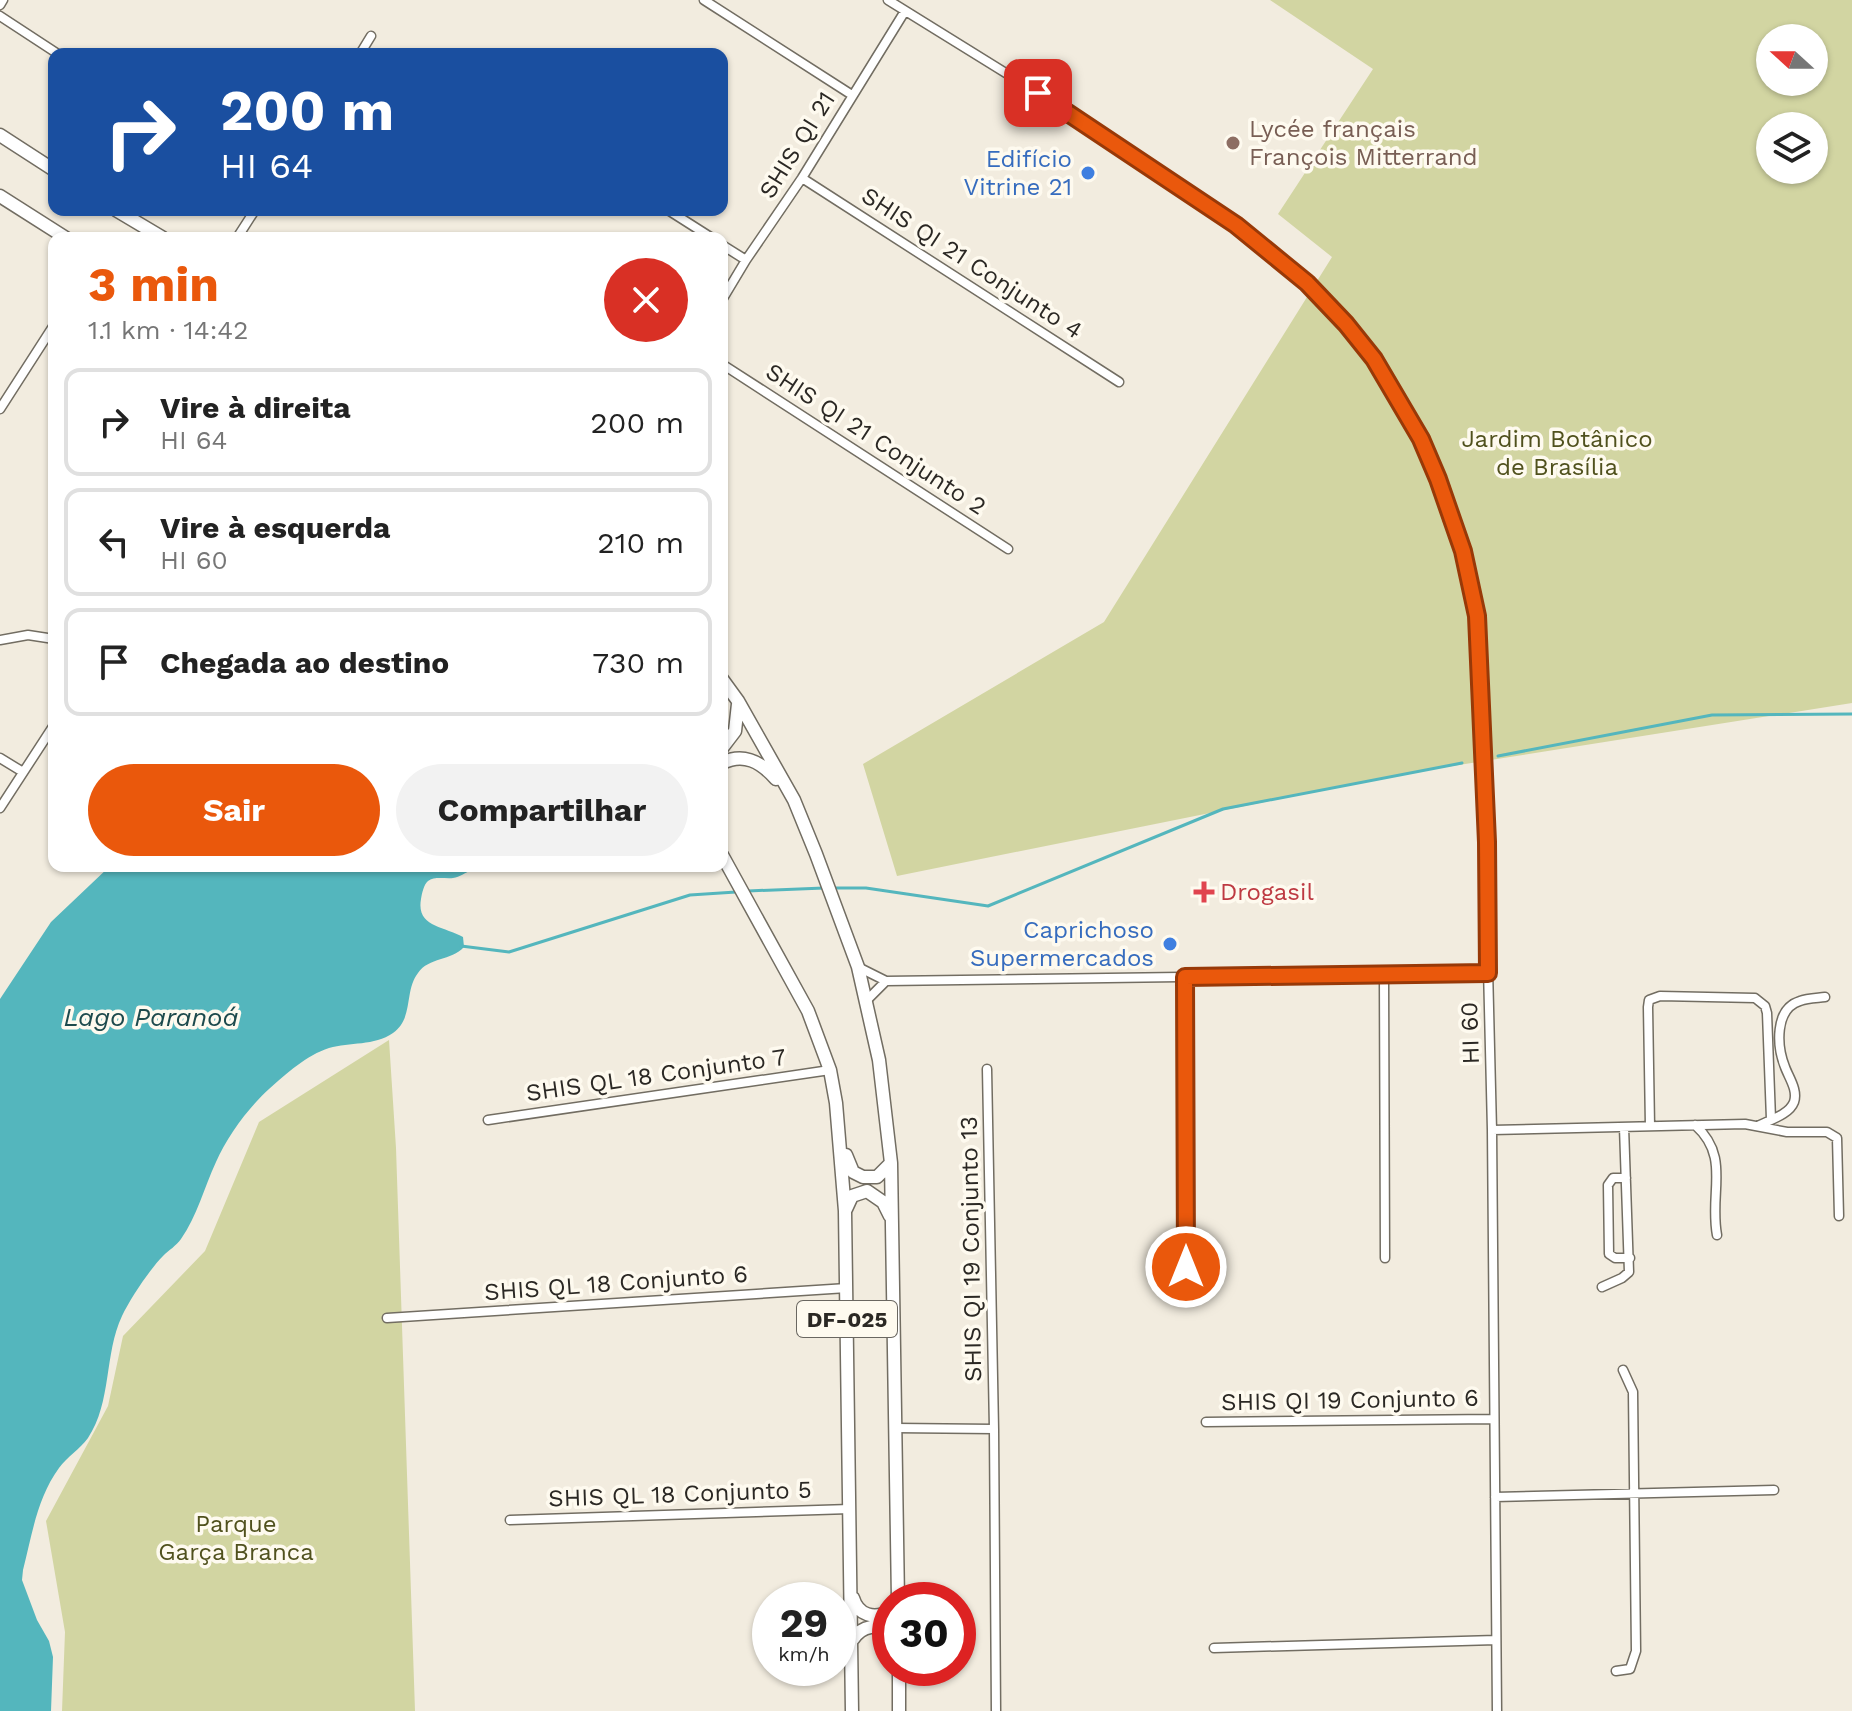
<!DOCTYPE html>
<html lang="pt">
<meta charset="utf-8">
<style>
body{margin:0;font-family:"Work Sans",sans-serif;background:#f2f2f2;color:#222;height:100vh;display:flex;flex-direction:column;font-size:30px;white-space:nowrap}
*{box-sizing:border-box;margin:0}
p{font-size:26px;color:#767676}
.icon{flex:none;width:44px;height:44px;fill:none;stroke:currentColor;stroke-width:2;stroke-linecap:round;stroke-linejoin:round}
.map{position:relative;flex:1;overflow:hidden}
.panel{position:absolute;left:48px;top:232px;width:680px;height:640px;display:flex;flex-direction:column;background:#fff;border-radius:16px;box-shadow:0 2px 6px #0004}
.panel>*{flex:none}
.guide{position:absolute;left:48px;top:48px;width:680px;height:168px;border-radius:16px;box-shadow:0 2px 6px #0004;background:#1a4fa0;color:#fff;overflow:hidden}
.needle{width:52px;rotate:291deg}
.buttons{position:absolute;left:1756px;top:24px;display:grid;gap:16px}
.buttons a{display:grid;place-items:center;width:72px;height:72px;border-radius:50%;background:#fff;box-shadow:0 2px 6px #0004;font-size:40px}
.speed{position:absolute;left:752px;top:1582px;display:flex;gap:16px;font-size:40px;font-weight:700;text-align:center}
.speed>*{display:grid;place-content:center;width:104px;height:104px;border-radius:50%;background:#fff;box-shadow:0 2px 6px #0004;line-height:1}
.speed small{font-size:20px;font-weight:400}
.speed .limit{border:12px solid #d22;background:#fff;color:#111}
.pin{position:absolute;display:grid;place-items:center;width:68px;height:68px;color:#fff;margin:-34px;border-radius:16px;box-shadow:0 4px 12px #0006}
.me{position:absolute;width:88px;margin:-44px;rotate:0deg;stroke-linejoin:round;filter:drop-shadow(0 0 6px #0008)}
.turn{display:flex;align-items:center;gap:28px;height:168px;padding:0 40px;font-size:36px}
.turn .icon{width:104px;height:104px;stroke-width:2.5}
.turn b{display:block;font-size:56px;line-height:68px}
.round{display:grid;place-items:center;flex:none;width:84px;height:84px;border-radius:42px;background:#f2f2f2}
.summary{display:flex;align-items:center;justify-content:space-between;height:136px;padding:0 40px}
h1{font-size:48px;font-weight:700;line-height:60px;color:#ea580c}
.action{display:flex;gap:16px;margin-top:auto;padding:16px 40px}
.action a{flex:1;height:92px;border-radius:48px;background:#ea580c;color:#fff;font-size:32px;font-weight:700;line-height:92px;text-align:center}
.action a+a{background:#f2f2f2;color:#222}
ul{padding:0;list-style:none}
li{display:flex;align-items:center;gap:24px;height:108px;margin:0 16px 12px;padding:0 24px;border:4px solid #e0e0e0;border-radius:16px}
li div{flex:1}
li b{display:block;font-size:30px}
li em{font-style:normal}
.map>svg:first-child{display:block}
</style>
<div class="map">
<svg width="1852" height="1711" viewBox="0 0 1852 1711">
<rect width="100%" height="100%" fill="#f2ecdf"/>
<path fill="#d2d5a2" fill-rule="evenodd" d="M1270,0H1852V703L1408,773L897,876L863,764L1104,622L1332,257L1278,214L1373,69ZM1770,38H1814V82H1770ZM1770,126H1814V170H1770Z
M389,1040L396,1148L415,1711H62L65,1632L46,1521L108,1406L123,1336L205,1251L259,1122Z"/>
<path fill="#54b6bd" d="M110,866H472L471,870C465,873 460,877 453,878C446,879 434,876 428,881C424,884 422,893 421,899C416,927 444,926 463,937L464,947C451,961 429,957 418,973C404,991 414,1018 393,1033C374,1046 350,1042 329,1048C307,1055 286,1074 269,1089C248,1108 227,1137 216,1162C204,1188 197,1216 181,1239C176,1246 169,1250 163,1256C150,1269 130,1299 122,1316C104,1354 112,1402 88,1438C80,1449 67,1457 59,1468C37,1498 32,1535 23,1570L22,1580L37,1620L49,1641L53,1657L51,1711H0V999L51,922Z"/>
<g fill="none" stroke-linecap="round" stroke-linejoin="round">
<path stroke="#54b6bd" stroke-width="3" d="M1498,756L1712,715L1852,714
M831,888H866L988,906L1223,809L1462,763
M748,891L824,888
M461,946L509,952L690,895L736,892"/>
<defs>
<path id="street" d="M704,0L852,95
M888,0L1038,93L1236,225L1279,258L1346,324L1374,359L1403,406L1438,479L1463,551L1473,590L1481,684L1492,1130L1497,1711
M0,5L3,0
M0,16L58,54
M360,54L371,36
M802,178L1119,382
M668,210L712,238
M237,238L255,210
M722,245L746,260
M722,300L746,260L802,178L905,11
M722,364L1008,549
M0,409L54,325
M0,640L28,635L54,639
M0,758L23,772
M0,808L54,725
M858,967L886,981L1488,973
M1384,976L1385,1258
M1185,977L1186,1267
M867,1000L886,981
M987,1069L994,1429L996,1711
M488,1120L830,1070
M1695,1125C1731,1157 1709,1192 1717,1235
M1650,1126L1648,1007L1649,1000L1660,996L1755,998L1765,1006L1767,1013L1771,1119
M1758,1126C1769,1120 1789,1115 1794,1102C1798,1090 1789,1078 1785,1067C1777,1047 1774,1009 1800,1001C1807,998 1817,998 1825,997
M1492,1130L1745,1124L1787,1132H1827L1837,1138L1839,1216
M1626,1178H1613L1608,1185L1609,1254L1615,1258H1630
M1602,1287L1622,1278L1629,1272L1624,1127
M387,1318L847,1288
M1206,1422L1493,1419
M895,1428L994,1429
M1495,1497L1774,1490
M510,1520L850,1509
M1214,1648L1496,1640
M1616,1671L1630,1669L1636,1651L1633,1392L1623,1370"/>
<path id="primary" d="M0,135L54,170
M0,196L66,238
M116,210L163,238
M722,679L738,701L794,800L816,854L858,967L879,1060L891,1163L898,1600
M722,748L735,731L738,704
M722,763C744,752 761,762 776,779
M722,855L808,1011L830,1070L836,1103L845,1211L852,1711
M846,1155L853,1172L863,1177H877L891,1163
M846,1209L852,1196L867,1191L883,1202L890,1216
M853,1598C858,1615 874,1620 890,1611
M853,1639C862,1626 878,1622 890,1634
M899,1668V1711"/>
</defs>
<use href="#street" stroke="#726d62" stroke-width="11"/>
<use href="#primary" stroke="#726d62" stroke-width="15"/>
<use href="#street" stroke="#fff" stroke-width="8"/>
<use href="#primary" stroke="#fff" stroke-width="12"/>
</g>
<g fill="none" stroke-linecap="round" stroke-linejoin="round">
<defs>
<path id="route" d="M1038,93L1236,225L1307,283L1346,324L1374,359L1421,439L1438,479L1463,551L1477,616L1487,842L1488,973L1185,977L1186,1267"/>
</defs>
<use href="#route" stroke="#983908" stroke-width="20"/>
<use href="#route" stroke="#ea580c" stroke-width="14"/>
</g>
<circle fill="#8d6e63" stroke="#fefaef" stroke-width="3" cx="1233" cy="143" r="8"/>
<g fill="#3f7fe0" stroke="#fefaef" stroke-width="3">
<circle cx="1088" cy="173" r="8"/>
<circle cx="1170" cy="944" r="8"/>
</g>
<path fill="#e0444e" stroke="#fefaef" stroke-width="3" d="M1200 880h8v8h8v8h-8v8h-8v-8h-8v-8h8z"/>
<g text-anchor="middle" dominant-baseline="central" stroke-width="7" stroke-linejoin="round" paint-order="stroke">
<rect fill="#fefaef" stroke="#6a6761" stroke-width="2" x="797" y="1301" width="100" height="36" rx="6"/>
<g font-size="22" font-weight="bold" fill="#2b2824">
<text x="847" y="1319">DF-025</text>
</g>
<g font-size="24" fill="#785e54" stroke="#fefaef" text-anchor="start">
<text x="1249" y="129">Lycée français<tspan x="1249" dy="28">François Mitterrand</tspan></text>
</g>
<g font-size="24" fill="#2b2824" stroke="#fefaef">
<text transform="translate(797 145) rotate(-58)">SHIS QI 21</text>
<text transform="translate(972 263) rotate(33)">SHIS QI 21 Conjunto 4</text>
<text transform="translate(876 439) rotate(33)">SHIS QI 21 Conjunto 2</text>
<text transform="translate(1470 1033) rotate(-92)">HI 60</text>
<text transform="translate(656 1075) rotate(-8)">SHIS QL 18 Conjunto 7</text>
<text transform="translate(971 1249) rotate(-91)">SHIS QI 19 Conjunto 13</text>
<text transform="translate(616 1283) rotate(-4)">SHIS QL 18 Conjunto 6</text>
<text transform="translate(1350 1400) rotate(-1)">SHIS QI 19 Conjunto 6</text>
<text transform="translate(680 1494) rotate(-2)">SHIS QL 18 Conjunto 5</text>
</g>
<g font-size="24" fill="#366cbe" stroke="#fefaef" text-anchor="end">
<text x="1072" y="159">Edifício<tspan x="1072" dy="28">Vitrine 21</tspan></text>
<text x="1154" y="930">Caprichoso<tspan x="1154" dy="28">Supermercados</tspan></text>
</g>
<g font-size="24" fill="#50511d" stroke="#fefaef">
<text x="1557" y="439">Jardim Botânico<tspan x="1557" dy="28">de Brasília</tspan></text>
<text x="236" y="1524">Parque<tspan x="236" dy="28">Garça Branca</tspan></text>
</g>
<g font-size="24" fill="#be3a42" stroke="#fefaef" text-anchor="start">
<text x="1220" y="892">Drogasil</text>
</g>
<g font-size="26" font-style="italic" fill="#1d4a4d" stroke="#fefaef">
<text x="151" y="1017">Lago Paranoá</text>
</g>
</g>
</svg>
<div class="buttons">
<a><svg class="needle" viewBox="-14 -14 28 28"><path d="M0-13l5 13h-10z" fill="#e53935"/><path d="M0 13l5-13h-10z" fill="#767676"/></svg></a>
<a><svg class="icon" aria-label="layers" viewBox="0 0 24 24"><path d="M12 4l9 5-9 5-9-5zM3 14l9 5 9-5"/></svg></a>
</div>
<div class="speed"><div>29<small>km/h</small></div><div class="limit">30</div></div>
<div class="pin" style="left:1038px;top:93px;background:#d93025"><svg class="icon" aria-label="arrive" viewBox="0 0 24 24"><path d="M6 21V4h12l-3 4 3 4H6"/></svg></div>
<svg class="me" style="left:1186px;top:1267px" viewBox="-20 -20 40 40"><circle r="17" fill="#ea580c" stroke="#fff" stroke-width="3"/><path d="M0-11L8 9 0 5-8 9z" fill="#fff"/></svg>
<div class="guide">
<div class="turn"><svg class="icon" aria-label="right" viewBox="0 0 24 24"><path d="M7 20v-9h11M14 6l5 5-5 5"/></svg><div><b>200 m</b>HI 64</div></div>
</div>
<section class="panel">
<div class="summary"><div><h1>3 min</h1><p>1.1 km · 14:42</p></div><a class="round" style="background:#d93025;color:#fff"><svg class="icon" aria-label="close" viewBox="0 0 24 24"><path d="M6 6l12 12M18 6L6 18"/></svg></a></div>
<ul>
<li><svg class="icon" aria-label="right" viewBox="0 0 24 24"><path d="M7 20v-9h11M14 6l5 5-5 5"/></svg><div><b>Vire à direita</b><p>HI 64</p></div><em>200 m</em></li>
<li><svg class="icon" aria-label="left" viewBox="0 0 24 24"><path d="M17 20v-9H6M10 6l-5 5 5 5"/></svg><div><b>Vire à esquerda</b><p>HI 60</p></div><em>210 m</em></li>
<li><svg class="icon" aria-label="arrive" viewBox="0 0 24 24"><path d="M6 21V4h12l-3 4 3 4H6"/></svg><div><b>Chegada ao destino</b></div><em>730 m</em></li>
</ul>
<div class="action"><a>Sair</a><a>Compartilhar</a></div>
</section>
</div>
